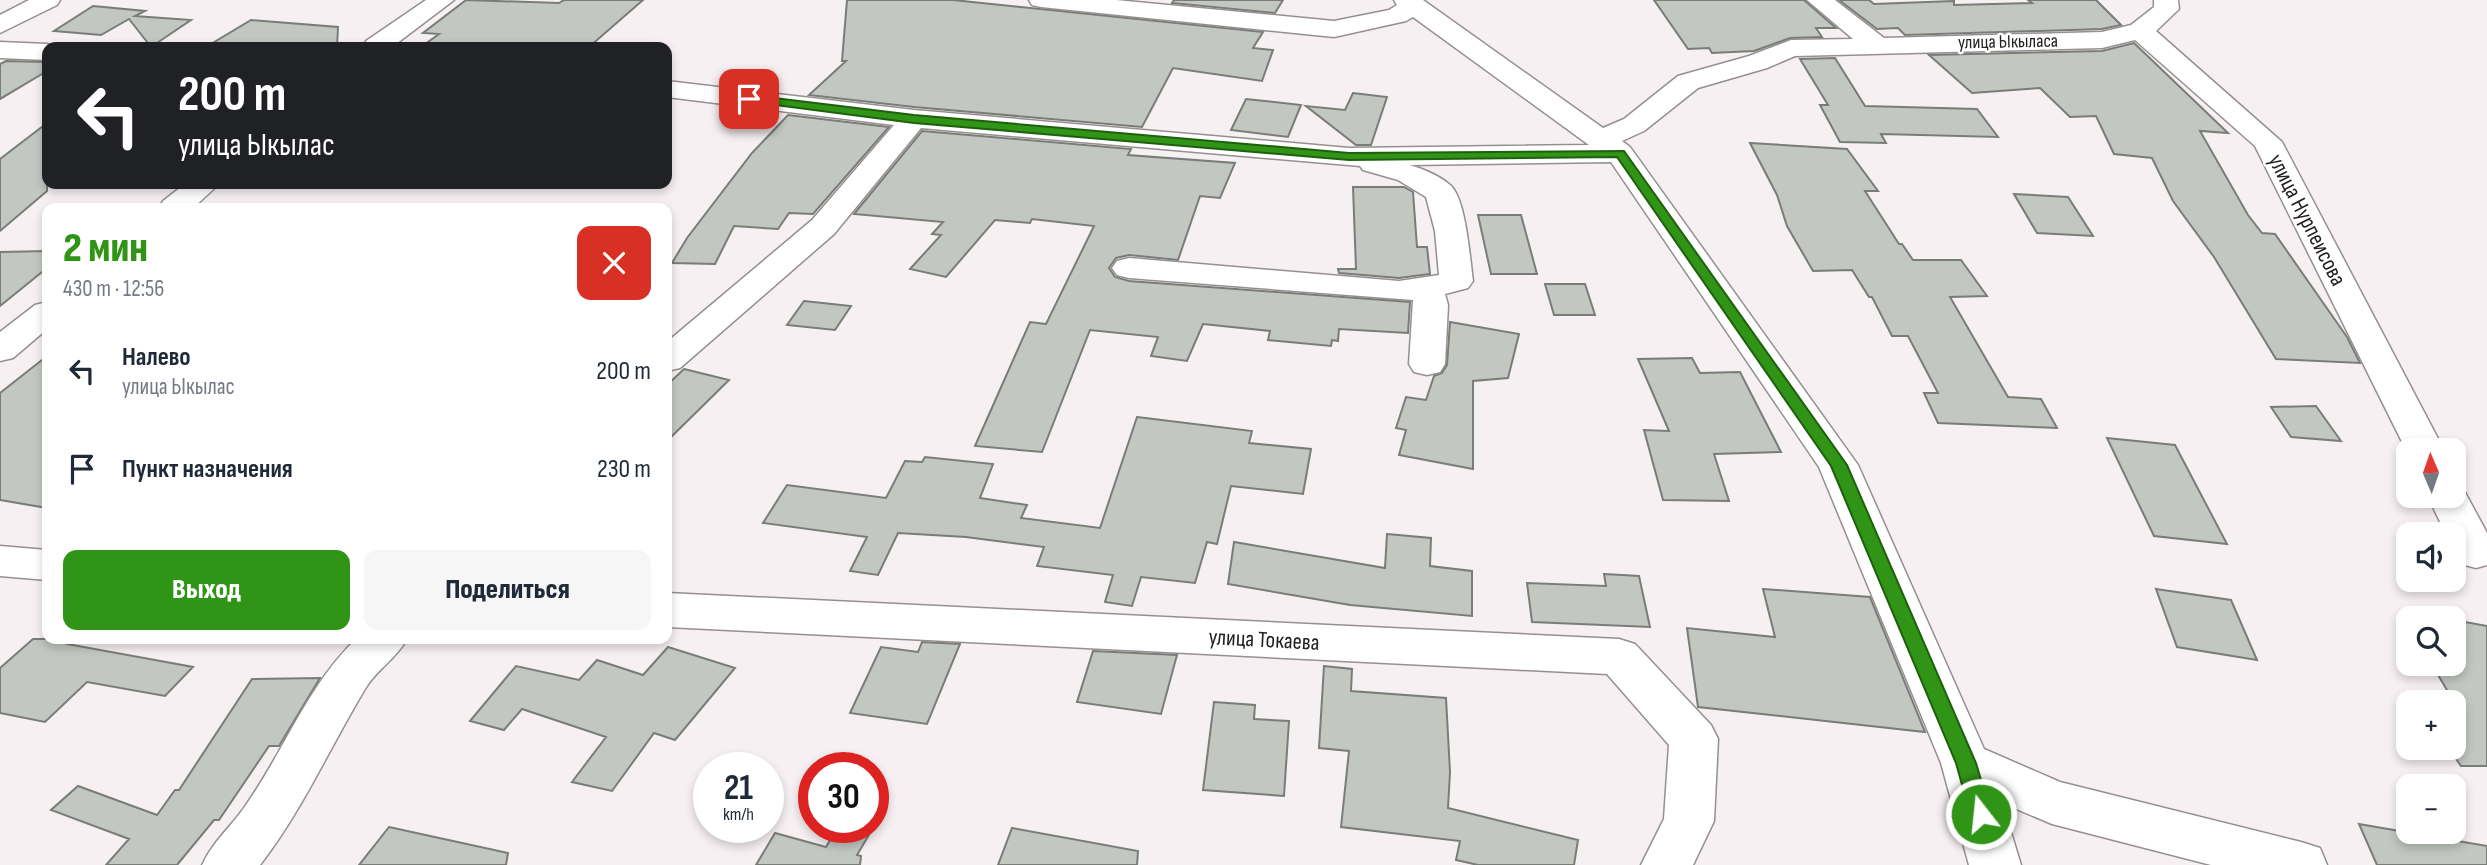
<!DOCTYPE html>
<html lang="ru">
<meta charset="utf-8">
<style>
body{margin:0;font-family:"Sofia Sans Condensed",sans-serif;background:#f6f6f7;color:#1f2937;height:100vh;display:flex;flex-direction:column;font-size:26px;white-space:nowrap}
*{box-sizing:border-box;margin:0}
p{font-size:23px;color:#747a83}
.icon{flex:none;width:38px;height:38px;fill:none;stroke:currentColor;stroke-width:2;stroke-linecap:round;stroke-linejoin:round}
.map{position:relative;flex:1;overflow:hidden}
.details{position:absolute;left:42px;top:203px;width:630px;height:441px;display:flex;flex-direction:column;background:#fff;border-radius:14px;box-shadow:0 4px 10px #0003}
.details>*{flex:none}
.banner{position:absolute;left:42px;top:42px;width:630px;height:147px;border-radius:14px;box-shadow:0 4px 10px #0003;background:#202124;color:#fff;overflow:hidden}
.needle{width:46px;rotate:358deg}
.buttons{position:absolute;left:2396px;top:438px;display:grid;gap:14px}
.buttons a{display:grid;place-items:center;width:70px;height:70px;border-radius:14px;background:#fff;box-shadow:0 4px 10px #0003;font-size:35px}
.speed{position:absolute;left:693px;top:752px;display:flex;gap:14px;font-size:35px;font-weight:700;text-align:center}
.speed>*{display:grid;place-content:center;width:91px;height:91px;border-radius:50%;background:#fff;box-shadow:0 4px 10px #0003;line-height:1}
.speed small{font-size:18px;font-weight:400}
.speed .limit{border:10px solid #d22;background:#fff;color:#111}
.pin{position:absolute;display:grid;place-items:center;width:60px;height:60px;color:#fff;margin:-30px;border-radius:14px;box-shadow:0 4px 10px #0006}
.me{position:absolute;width:77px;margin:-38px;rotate:344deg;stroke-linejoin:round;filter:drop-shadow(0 0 5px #0008)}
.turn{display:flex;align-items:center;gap:24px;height:147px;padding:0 21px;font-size:32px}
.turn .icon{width:91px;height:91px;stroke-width:2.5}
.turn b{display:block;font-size:49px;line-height:60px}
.round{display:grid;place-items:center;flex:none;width:74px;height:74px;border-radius:14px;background:#f6f6f7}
.summary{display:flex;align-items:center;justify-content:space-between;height:119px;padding:0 21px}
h1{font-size:42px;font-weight:800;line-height:52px;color:#309416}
.primary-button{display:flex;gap:14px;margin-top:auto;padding:14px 21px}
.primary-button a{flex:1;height:80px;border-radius:14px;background:#309416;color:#fff;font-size:28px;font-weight:800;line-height:80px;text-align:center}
.primary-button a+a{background:#f6f6f7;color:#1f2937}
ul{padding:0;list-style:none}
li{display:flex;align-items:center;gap:21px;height:98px;padding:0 21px}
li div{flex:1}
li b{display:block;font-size:26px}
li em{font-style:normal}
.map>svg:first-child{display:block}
</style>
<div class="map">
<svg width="2487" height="865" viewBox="0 0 2487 865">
<rect width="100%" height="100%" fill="#f7f0f3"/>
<path fill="#c2c7c1" stroke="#787d77" stroke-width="2" d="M466,0L559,3L564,0H643L589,47H421L439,34L423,33Z
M847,0H953L1263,32L1253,48L1273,50L1262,81L1173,68L1142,127L914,107L809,95L846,61H842Z
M1174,0H1283L1275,13L1172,3Z
M1654,0H1804L1836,28H1816L1822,37L1790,38L1754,51L1712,53L1709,48L1688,49Z
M1839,0H1869L1874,4L1954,1V5L2032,3L2028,0H2096L2121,25L2102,29L1905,35L1898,28L1877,29Z
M93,6L145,11L135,16L191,20L151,47L129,19L101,35L54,31Z
M251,20L338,27L337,47H206Z
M2134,43L2228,133L2200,131L2248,215L2262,233L2275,234L2347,337L2360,363L2276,359L2214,257L2173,201L2152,158L2114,154L2096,116L2070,117L2040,88L1972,93L1929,55L2102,51Z
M1835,58L1865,106L1977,109L1998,137L1881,134L1886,143L1840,142L1820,105H1828L1800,59Z
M6,61L47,62V71L0,99V64Z
M1353,93L1387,97L1371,145H1356L1306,106L1345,110Z
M1246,99L1301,105L1288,137L1231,130Z
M788,115L889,127L813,214L789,213L778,229L734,226L715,264L672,263L687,238L752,153Z
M47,123V191L0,231V159Z
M922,131L1131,149L1128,155L1235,163L1220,198L1200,196L1178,260L1129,255L1116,258L1109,268L1115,277L1129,281L1410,302L1408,333L1339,329L1338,341L1332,340L1331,346L1268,340L1270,331L1203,324L1187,361L1151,356L1158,337L1090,330L1042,452L975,446L1030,322L1046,324L1094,226L1032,219L1030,223L995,220L946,277L910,269L941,235L932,234L943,222L854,214Z
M1750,143L1847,149L1878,191H1865L1899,244H1902L1913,260H1961L1987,296L1950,297L2008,397L2041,399L2057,428L1938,423L1924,393H1938L1908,336H1892L1872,297H1869L1852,270L1813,271L1787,226L1777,195Z
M1353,187H1404L1413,192L1417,247H1427L1430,274L1399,278L1339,273L1338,269H1356Z
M2014,194L2068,197L2093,236L2037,233Z
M1478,215H1521L1537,274H1491Z
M47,251V268L0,306V252Z
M1545,284H1585L1595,315H1554Z
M804,301L851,306L835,330L787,325Z
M1450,322L1519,334L1508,378L1473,381V469L1399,455L1406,430L1396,428L1406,397L1426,400L1434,376L1442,373L1447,365Z
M47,356V508L0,500V393Z
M1692,358L1700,373L1740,372L1781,452L1714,454L1729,501L1663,500L1644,430L1669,431L1638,359Z
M684,369L729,380L667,441V385Z
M2316,406L2341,441L2291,437L2271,407Z
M1137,417L1252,431L1249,443L1311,449L1303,494L1231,486L1217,544L1207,542L1195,583L1141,577L1132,606L1105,602L1113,575L1037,566L1044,547L966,537L898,533L878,575L850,571L867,537L763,523L787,485L886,498L905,461L922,462L925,457L993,464L980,498L1027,505L1021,518L1100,528Z
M2107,438L2175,445L2227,544L2154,536Z
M1387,534L1431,538L1430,566L1472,571V616L1350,605L1228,584L1234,542L1385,568Z
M1604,574L1639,576L1650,627L1532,622L1527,583L1606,586Z
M1763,589L1870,597L1925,732L1698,707L1687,628L1775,637Z
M2156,589L2231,600L2257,660L2177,647Z
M2454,620L2487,626V766H2461L2454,756V702L2431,663H2454Z
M33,639H73L67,644L193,667L165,696L87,682L45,722L0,713V668Z
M922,642L960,644L927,724L850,713L881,647L918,652Z
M668,647L735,668L675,740L654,733L612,791L572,782L606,737L522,709L504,730L470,721L516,666L579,680L597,660L643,675Z
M1093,651L1177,655L1161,714L1077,702Z
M1324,666L1352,669L1351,691L1446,698L1450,772L1448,808L1578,840L1574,865H1478L1456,860L1460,841L1341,827L1349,751L1319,748Z
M320,678L279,746H269L219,820H214L177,865H106L129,839L51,810L78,786L157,815L175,790H179L252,679Z
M1214,702L1255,705L1254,719L1289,721L1284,796L1203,790Z
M2359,824L2487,846V865H2377Z
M389,827L508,853L506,865H359Z
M837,828H873L857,855L861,856L860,865H756L775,833L826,847Z
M1012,828L1138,851L1137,865H998Z"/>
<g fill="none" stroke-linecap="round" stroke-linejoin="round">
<defs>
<path id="minor" d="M29,0H60L57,5L0,33V15Z
M426,0H454L392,47H362L366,41Z
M1029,0H1116L1334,21L1389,10L1397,5L1394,0H1423L1603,128L1624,119L1678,76L1749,56L1791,40L1853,39L1807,0H1835L1884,38L2102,32L2131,25L2154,7V0H2178L2179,9L2156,31L2282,142L2444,450H2408V454L2255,146L2135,40L2102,48L1795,56L1767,68L1698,88L1644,131L1622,141L1630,147L1858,465L1984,749L2060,782L2301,842L2320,848L2327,865H2211L2052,824L2002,803L2021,865H1969L1941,763L1819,467L1611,162L1410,165C1423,169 1440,176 1450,185C1466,198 1470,260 1473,281L1468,288L1445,294L1448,305L1445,364L1440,372L1427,375L1414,372L1409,364L1413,300L1129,278L1117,275L1112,268L1117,261L1129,258L1399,281L1439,275L1435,231L1426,197L1398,180L1363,170L1360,166L921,128L834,234L680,368L667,371V342L812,220L894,125L667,97V81L914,110L1349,148L1589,145L1413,17L1406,21L1334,37L1041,7L1032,5Z
M0,42L47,44L57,47H47V60L0,58Z
M185,184H219L193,208H159L163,201Z
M47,302V329L13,358L0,361V332L35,305Z
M2454,483L2461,485L2487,533V565L2476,568L2461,564L2454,550V534H2446L2427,495H2454Z
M0,546L47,550V580L0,576Z
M667,593L1619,639L1635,644L1711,725L1718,739L1714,821L1693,865H1641L1664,819L1669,745L1607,674L667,627Z
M356,639H407C396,659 376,670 365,689C330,747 302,811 260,865H202C213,841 232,826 246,805C284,751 308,685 356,639Z"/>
</defs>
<use href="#minor" stroke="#968f91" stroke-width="3"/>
<use href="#minor" fill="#fff" fill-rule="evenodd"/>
</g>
<path fill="#309416" stroke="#1f600e" stroke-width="2" d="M749,95L914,115L1349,153L1624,151L1847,465L1976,763L1991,814L1988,820L1981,823L1973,820L1970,814L1956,763L1831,466L1617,157L1349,160L914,123L745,101L744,99Z"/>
<g text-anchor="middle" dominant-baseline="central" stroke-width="5" stroke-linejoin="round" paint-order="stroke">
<g font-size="19" fill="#242122" stroke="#fff">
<text transform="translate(2008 42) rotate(-1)">улица Ыкыласа</text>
</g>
<g font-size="23" fill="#242122" stroke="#fff">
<text transform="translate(2307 220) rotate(63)">улица Нурпеисова</text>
<text transform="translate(1264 640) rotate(3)">улица Токаева</text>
</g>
</g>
</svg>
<div class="buttons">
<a><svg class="needle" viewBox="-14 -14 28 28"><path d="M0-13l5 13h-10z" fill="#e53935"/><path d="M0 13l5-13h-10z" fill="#747a83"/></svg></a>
<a><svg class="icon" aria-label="sound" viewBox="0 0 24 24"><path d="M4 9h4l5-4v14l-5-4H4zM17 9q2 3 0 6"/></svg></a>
<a><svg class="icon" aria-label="search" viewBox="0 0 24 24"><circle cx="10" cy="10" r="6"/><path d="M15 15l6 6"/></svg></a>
<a>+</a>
<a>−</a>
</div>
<div class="speed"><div>21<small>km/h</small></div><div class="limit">30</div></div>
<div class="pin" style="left:749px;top:99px;background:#d93025"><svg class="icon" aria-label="arrive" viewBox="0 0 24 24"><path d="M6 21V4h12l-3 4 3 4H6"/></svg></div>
<svg class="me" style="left:1981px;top:814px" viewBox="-20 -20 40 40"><circle r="17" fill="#309416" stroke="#fff" stroke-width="3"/><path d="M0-11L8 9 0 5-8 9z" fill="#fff"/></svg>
<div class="banner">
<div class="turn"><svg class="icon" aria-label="left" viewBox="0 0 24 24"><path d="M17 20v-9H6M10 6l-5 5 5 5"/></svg><div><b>200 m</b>улица Ыкылас</div></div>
</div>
<section class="details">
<div class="summary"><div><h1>2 мин</h1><p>430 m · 12:56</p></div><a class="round" style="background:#d93025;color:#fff"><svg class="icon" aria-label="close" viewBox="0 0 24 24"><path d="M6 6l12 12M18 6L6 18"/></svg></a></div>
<ul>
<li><svg class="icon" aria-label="left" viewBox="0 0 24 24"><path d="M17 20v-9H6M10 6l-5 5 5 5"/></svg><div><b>Налево</b><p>улица Ыкылас</p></div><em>200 m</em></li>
<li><svg class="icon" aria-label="arrive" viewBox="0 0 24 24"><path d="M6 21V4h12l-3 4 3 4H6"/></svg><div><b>Пункт назначения</b></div><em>230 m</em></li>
</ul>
<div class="primary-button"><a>Выход</a><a>Поделиться</a></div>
</section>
</div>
